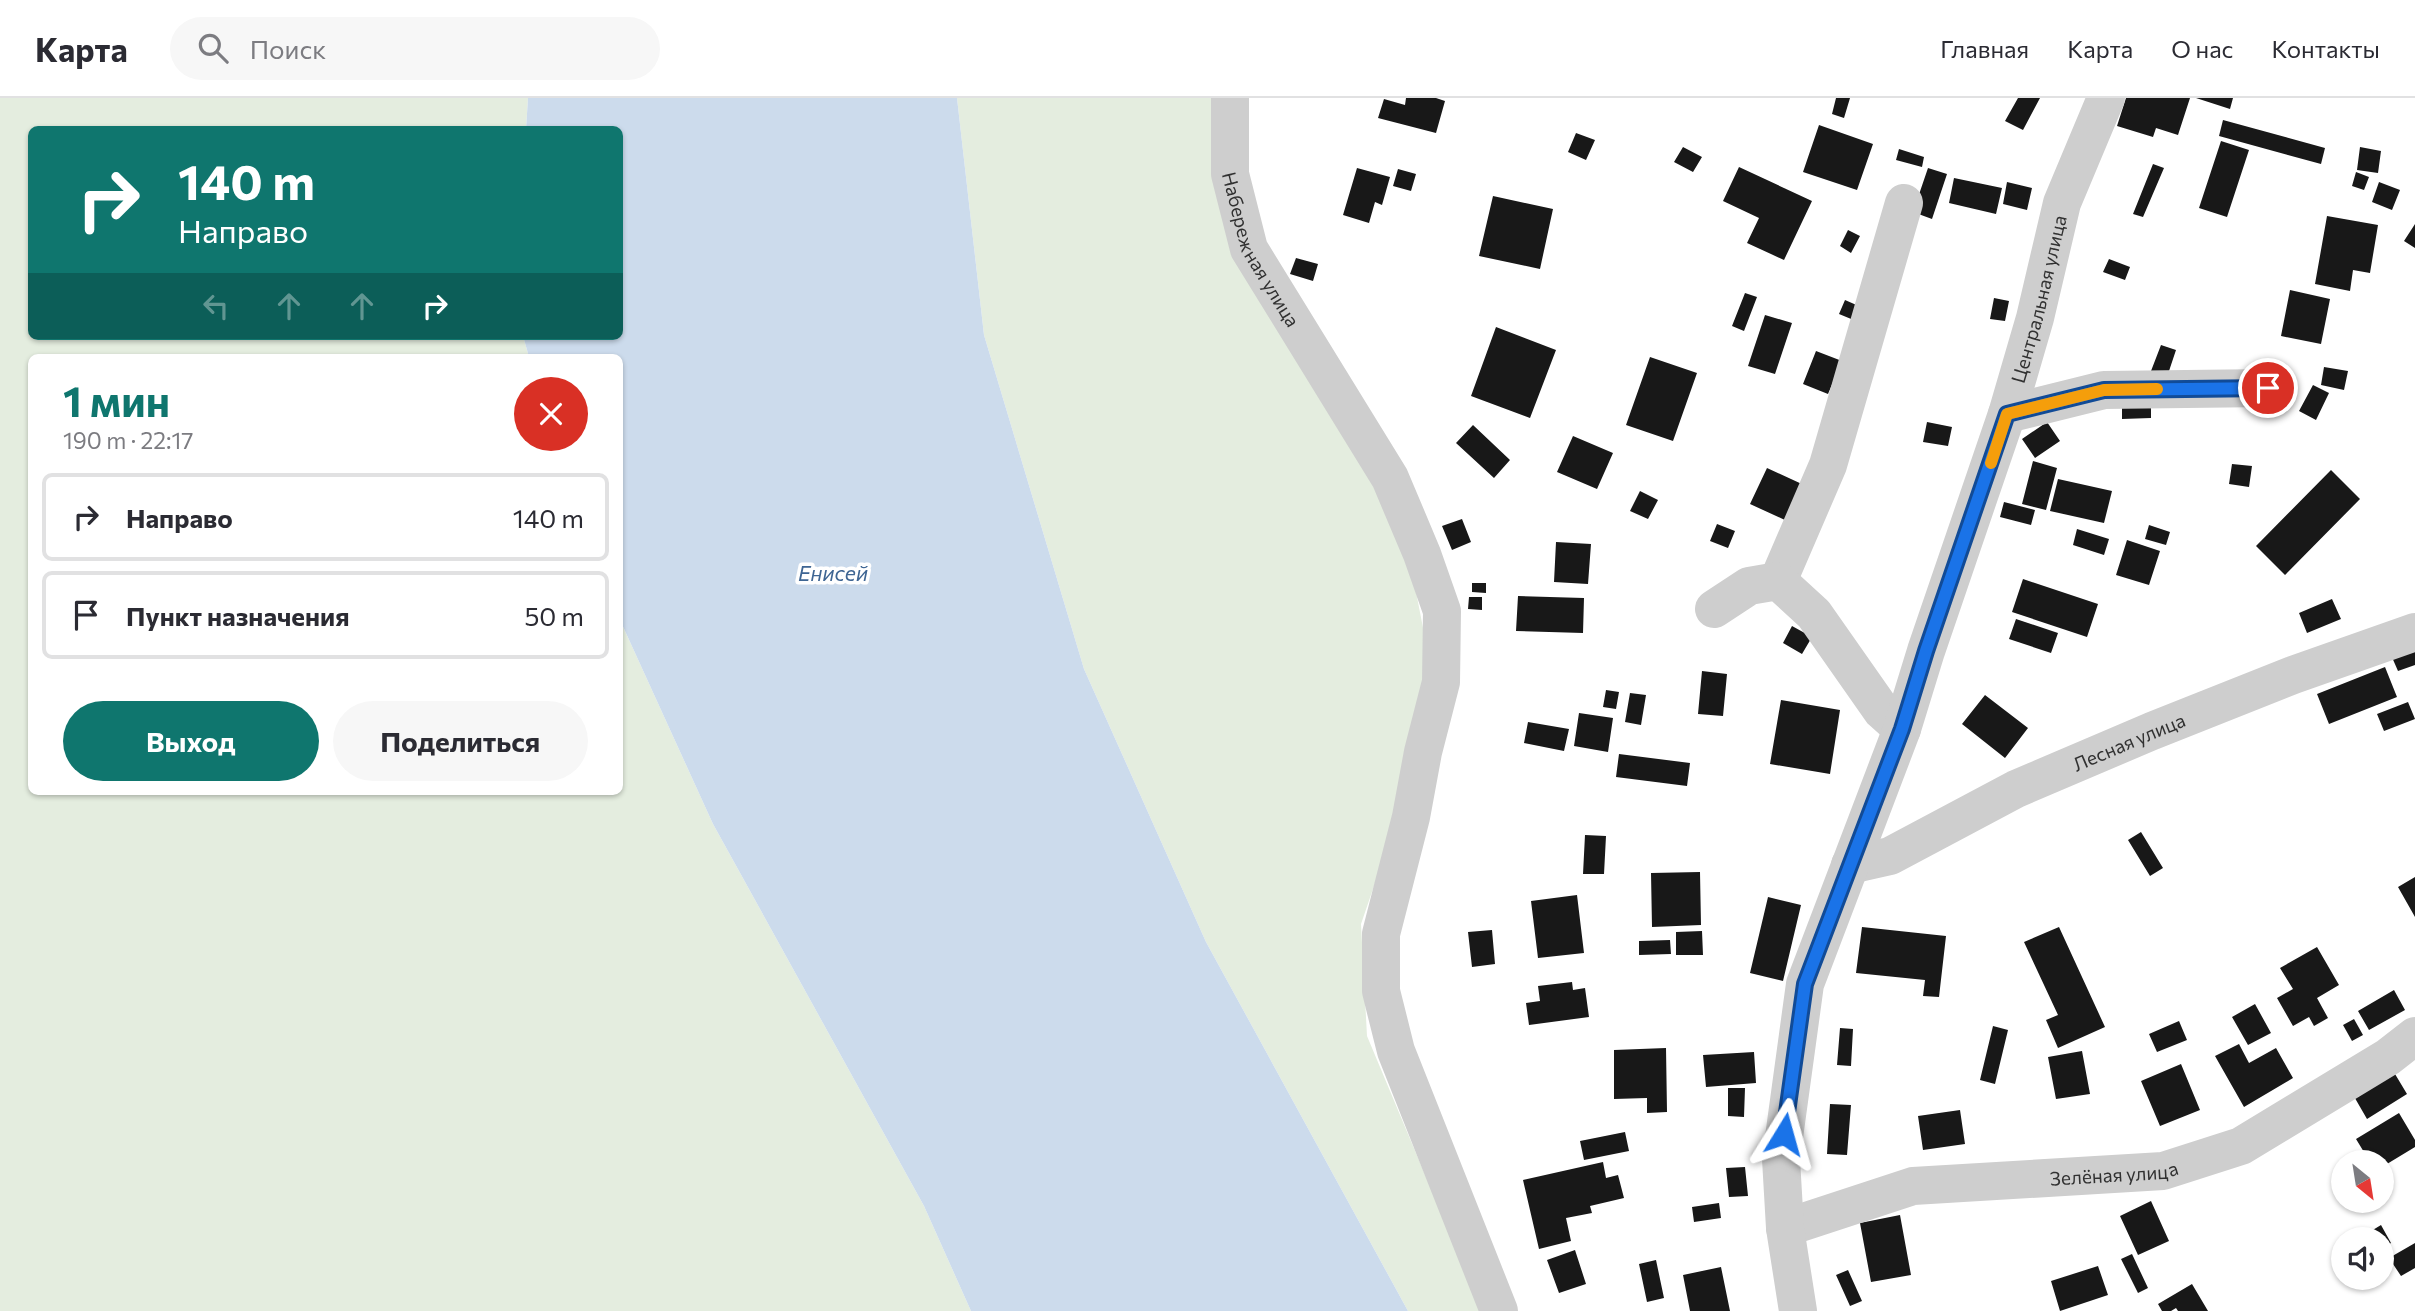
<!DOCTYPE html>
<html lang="ru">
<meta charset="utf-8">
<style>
body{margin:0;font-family:Commissioner,sans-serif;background:#f7f7f7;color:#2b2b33;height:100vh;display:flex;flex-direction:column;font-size:26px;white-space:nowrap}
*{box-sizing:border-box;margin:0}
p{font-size:23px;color:#7c7c81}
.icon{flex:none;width:38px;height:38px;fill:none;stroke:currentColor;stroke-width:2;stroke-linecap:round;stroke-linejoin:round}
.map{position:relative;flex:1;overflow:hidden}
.side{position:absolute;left:28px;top:256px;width:595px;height:441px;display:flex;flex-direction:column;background:#fff;border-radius:10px;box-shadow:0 2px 5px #0004}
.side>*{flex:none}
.banner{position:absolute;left:28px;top:28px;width:595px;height:214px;border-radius:10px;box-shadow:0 2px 5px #0004;background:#0f766e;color:#fff;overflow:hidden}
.needle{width:46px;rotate:150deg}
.fabs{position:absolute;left:2331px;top:1052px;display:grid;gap:14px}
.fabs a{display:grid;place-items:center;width:63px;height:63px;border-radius:50%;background:#fff;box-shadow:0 2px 5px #0004;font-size:35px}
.pin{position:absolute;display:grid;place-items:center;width:60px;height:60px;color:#fff;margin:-30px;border:4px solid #fff;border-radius:50%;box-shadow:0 2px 7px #0007}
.me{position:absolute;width:77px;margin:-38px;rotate:8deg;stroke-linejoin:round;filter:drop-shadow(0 0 5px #0008)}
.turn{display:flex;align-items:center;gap:24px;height:147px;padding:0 35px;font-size:32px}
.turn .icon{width:91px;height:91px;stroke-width:2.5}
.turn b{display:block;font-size:49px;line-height:60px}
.lanes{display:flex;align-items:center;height:66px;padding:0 35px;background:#0003;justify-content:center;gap:35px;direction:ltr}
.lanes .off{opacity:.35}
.round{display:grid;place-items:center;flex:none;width:74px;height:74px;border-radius:37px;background:#f7f7f7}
.summary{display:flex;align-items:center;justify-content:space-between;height:119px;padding:0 35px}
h1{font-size:42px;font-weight:700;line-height:52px;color:#0f766e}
.primary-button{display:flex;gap:14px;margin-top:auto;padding:14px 35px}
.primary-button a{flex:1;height:80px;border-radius:42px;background:#0f766e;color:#fff;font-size:28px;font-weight:700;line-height:80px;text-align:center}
.primary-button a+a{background:#f7f7f7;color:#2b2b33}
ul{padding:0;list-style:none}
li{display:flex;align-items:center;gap:21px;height:88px;margin:0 14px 10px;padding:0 21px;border:4px solid #e1e1e2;border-radius:10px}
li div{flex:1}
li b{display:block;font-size:26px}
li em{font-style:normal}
header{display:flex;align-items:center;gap:42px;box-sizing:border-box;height:98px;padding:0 35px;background:#fff;border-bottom:2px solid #e1e1e2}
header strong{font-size:33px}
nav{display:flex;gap:38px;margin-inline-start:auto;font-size:24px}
.search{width:490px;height:63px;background:#f7f7f7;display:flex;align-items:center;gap:18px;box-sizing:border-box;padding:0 24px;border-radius:38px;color:#7c7c81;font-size:26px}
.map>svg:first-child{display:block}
</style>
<header>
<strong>Карта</strong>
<div class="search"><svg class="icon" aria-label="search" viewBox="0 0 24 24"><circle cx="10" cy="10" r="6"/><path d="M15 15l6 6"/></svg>Поиск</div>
<nav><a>Главная</a><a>Карта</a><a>О нас</a><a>Контакты</a></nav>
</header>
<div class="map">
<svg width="2415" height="1213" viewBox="0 0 2415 1213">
<rect width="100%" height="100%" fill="#fff"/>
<path fill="#e4eddf" d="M0,0H528L526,31L32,32V238H523L529,259H32V693H620V522L713,726L924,1108L971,1213H0Z
M957,0H1220L1215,45L1376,388L1412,473L1429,561L1386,753L1361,826L1367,938L1482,1213H1408L1206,844L1084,571L984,237Z"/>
<path fill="#ccdbec" d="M528,0H957L984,237L1084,571L1206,844L1408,1213H971L924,1108L713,726L620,522V259H529L523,238H620V32L526,31Z"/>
<path fill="#181818" d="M1406,0H1436L1445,3L1436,35L1378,20L1384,1L1405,7Z
M1836,0H1850L1844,20L1832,16Z
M2018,0H2040L2023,32L2005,23Z
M2126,0H2190L2178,37L2156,30L2153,39L2117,28Z
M2196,0H2233L2230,11Z
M2223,22L2325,50L2321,66L2219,38Z
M1819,27L1873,46L1857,92L1803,74Z
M1576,35L1595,42L1586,62L1568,54Z
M2221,43L2249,52L2227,119L2199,110Z
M1683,49L1702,59L1693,74L1674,64Z
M2360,49L2381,53L2378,75L2357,72Z
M1899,51L1924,59L1922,69L1896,62Z
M2153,66L2164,70L2143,119L2133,116Z
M1739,69L1812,103L1784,162L1747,145L1759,120L1723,103Z
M1357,70L1390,79L1382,107L1375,104L1369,125L1343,117Z
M1928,70L1947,76L1932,121L1913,114Z
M1398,71L1416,76L1411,93L1393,88Z
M2356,74L2369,79L2364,92L2352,88Z
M1954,80L2002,90L1996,116L1949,105Z
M2007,84L2032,90L2027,112L2003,106Z
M2379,84L2400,92L2392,112L2372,104Z
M1493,98L1553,111L1540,171L1479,158Z
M2327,118L2378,127L2370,175L2353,172L2350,193L2315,186Z
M2415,126V150L2404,143Z
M1848,132L1860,138L1851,155L1840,148Z
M1296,160L1318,166L1313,183L1290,176Z
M2109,161L2130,169L2125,182L2103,174Z
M2290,192L2330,201L2321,246L2281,238Z
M1745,195L1757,199L1744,233L1732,228Z
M1994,200L2009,203L2005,223L1990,221Z
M1845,202L1861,209L1856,223L1839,216Z
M1765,217L1792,225L1775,276L1748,268Z
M1496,229L1556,252L1530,320L1471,298Z
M2161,247L2176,252L2167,279L2151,273Z
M1816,253L1842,263L1828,296L1803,286Z
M1650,259L1697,275L1673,343L1626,327Z
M2324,269L2348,273L2344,292L2321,287Z
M2313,287L2329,295L2316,322L2299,313Z
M2122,305H2151V320L2122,321Z
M1927,324L1952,329L1948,348L1923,344Z
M2047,324L2060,343L2035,360L2022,341Z
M1473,327L1510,362L1494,380L1456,345Z
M1573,338L1613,355L1597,391L1557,374Z
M2033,363L2057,370L2046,412L2022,406Z
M2232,366L2252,368L2249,389L2229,386Z
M1767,370L1804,387L1787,423L1750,406Z
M2331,372L2360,401L2285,477L2256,448Z
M2058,381L2112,393L2104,425L2050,413Z
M1640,393L1658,402L1648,421L1630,413Z
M2004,404L2035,412L2031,427L2000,419Z
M1462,421L1471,444L1452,452L1442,428Z
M1717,426L1735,433L1728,450L1710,443Z
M2149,427L2170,434L2166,447L2145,441Z
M2077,431L2109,441L2104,457L2073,447Z
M2127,442L2160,453L2149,487L2116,477Z
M1556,444L1591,446L1588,486L1554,484Z
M2023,481L2098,506L2087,539L2012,514Z
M1472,485H1486V495L1472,494Z
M1518,498L1584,500L1583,535L1516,533Z
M1469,499H1482V512L1468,511Z
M2332,501L2341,521L2307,535L2299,515Z
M2016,521L2058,535L2051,555L2009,541Z
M1792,528L1812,539L1802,556L1783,545Z
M2415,547V567L2398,573L2391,557Z
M2385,569L2397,599L2329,626L2317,596Z
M1702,573L1727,576L1723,618L1698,616Z
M1606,592L1619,594L1616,611L1603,609Z
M1630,595L1646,597L1641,627L1625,624Z
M1985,597L2028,630L2005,660L1962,626Z
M1781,602L1840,612L1830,676L1770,666Z
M2408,604L2415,621L2384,633L2377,616Z
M1579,615L1613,620L1608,654L1574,648Z
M1528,624L1569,631L1564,653L1524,645Z
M1619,656L1690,665L1687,688L1616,679Z
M2141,734L2163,770L2150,778L2128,742Z
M1585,737L1606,738L1604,776H1583Z
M1700,774L1701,827L1652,829L1651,775Z
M2415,779V819L2398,789Z
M1577,797L1584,855L1538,860L1531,803Z
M1768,799L1801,807L1783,883L1750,875Z
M1862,829L1946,838L1939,899L1923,898L1925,882L1856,875Z
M2059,829L2105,929L2058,950L2046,922L2058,917L2024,844Z
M1492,832L1495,866L1472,869L1468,834Z
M1702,833L1703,857H1676V834Z
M1670,842L1671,856L1639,857V843Z
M2317,849L2339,887L2317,900L2328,920L2314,928L2309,919L2293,928L2277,900L2293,891L2280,870Z
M1572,884L1573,892L1585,890L1589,919L1529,927L1526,905L1540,903L1538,888Z
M2394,892L2405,912L2369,932L2358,913Z
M2255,906L2271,935L2248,947L2232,919Z
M2354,921L2363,937L2352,943L2343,927Z
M2179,923L2187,942L2157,954L2149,936Z
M1993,928L2008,932L1995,986L1980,982Z
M1840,930L1853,931L1851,968L1837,967Z
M2239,946L2249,965L2276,950L2293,980L2244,1009L2215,958Z
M1666,950L1667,1014L1647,1015V1000L1614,1001V952Z
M2082,953L2090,996L2056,1001L2048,959Z
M1754,954L1756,985L1706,989L1703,957Z
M2181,966L2200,1012L2160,1028L2141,983Z
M2392,971L2407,996L2367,1021L2352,995Z
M1728,990H1745L1744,1019L1728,1018Z
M1830,1006L1851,1007L1847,1057L1827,1056Z
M1960,1012L1965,1046L1923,1052L1918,1018Z
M2399,1015L2415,1042V1049L2382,1069V1064H2370L2356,1041Z
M1625,1034L1629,1053L1584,1062L1580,1043Z
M1603,1064L1606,1080L1618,1077L1624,1100L1590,1108L1592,1115L1566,1120L1571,1143L1539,1151L1523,1082Z
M1745,1069L1748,1098L1729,1099L1726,1070Z
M2151,1103L2169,1143L2138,1157L2120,1118Z
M1719,1105L1721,1120L1694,1124L1692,1109Z
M1900,1117L1911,1177L1871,1184L1860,1125Z
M2381,1127L2391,1145L2382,1150V1141H2358Z
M2415,1145V1170L2401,1178L2389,1160Z
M1575,1152L1586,1186L1559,1195L1547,1162Z
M2132,1156L2148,1190L2138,1195L2121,1161Z
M1656,1162L1664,1200L1647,1204L1639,1166Z
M2098,1168L2108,1197L2060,1213L2051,1183Z
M1721,1169L1730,1213H1690L1683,1177Z
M1848,1172L1862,1203L1850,1208L1836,1177Z
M2192,1186L2208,1213H2178L2176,1210L2171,1213H2162L2158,1206Z"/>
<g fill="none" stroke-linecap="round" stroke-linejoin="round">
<g stroke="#cecece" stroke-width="38">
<path id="s1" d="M1230,0V76L1249,151L1390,380L1422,456L1442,513L1441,584L1423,654L1411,719L1381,836V893L1396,953L1499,1213"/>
<path d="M2007,316L2104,292L2268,290"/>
<path d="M1778,483L1828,367L1904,105"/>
<path d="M1714,511L1749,488L1778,483L1814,516L1882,613L1902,631"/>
<path id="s2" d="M1850,767L1890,758L2016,691L2152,633L2293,577L2415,534"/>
<path id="s3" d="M1785,1130L1913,1088L2163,1073L2241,1048L2388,959L2415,938"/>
<path id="s4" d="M1798,1213L1785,1130L1781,1061L1805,886L1902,631L1926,553L2007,316L2035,220L2062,105L2106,0"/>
</g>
</g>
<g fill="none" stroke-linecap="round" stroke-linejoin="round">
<defs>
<path id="route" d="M1784,1036L1805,886L1902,631L1926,553L2007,316L2104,292L2268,290"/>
</defs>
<use href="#route" stroke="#114b97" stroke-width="18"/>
<use href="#route" stroke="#1a73e8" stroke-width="12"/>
<path stroke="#f59e0b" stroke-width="12" d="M1991,365L2007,316L2104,292L2157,291"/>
</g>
<g text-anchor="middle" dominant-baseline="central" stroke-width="7" stroke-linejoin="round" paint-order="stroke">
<g font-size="19" fill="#313131" stroke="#fff">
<text stroke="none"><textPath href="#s1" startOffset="158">Набережная улица</textPath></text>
<text stroke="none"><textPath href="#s4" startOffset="1054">Центральная улица</textPath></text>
<text stroke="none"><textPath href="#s2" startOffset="306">Лесная улица</textPath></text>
<text stroke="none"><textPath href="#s3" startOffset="336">Зелёная улица</textPath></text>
</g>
<g font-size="21" font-style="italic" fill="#3e6593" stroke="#fff">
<text x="833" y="474">Енисей</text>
</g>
</g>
</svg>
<div class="fabs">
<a><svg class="needle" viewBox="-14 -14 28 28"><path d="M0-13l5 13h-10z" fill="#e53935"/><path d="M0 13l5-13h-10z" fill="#7c7c81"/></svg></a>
<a><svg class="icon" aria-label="sound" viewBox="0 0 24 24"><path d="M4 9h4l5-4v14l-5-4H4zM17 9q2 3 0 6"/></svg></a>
</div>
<div class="pin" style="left:2268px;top:290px;background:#d93025"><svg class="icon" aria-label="arrive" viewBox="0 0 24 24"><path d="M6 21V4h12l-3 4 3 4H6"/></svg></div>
<svg class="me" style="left:1784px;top:1036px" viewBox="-20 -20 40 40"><path d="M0-17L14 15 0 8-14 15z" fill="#1a73e8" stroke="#fff" stroke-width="4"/></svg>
<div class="banner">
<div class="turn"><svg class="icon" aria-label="right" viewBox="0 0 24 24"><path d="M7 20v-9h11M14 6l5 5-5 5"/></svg><div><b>140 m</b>Направо</div></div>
<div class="lanes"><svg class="icon off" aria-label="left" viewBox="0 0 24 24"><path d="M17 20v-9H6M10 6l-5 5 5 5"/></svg><svg class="icon off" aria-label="ahead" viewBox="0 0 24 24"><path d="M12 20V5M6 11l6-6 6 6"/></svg><svg class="icon off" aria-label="ahead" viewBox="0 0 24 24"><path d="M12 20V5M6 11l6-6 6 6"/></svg><svg class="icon" aria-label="right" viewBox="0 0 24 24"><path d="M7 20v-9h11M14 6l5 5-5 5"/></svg></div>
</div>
<section class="side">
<div class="summary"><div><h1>1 мин</h1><p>190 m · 22:17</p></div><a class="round" style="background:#d93025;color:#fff"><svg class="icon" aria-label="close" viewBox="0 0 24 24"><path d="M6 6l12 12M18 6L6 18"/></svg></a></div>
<ul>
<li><svg class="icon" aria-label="right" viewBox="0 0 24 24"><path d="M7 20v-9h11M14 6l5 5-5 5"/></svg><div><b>Направо</b></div><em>140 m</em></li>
<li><svg class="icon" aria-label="arrive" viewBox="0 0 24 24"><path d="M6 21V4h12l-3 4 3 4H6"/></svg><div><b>Пункт назначения</b></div><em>50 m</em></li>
</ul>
<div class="primary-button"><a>Выход</a><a>Поделиться</a></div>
</section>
</div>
